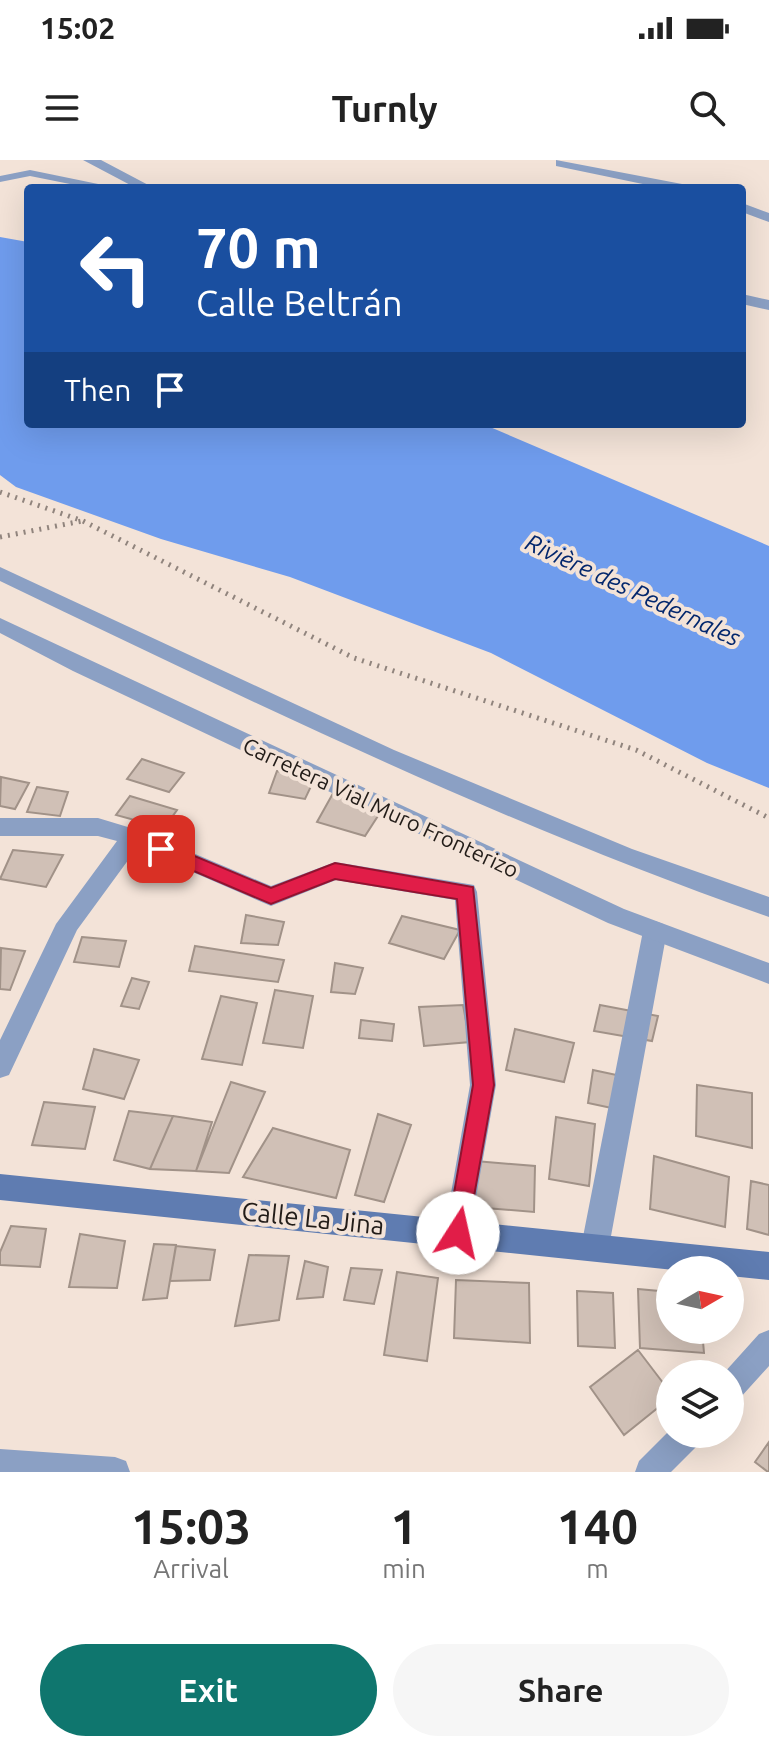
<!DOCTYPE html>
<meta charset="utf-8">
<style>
body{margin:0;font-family:Ubuntu,sans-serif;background:#f6f6f6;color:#222;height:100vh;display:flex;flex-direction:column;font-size:30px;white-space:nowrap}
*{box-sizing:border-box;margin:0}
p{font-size:26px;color:#767676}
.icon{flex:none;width:44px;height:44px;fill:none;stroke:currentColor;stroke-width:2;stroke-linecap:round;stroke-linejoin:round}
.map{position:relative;height:1312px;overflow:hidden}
.details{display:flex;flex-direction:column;background:#fff;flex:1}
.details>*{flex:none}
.top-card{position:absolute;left:24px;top:24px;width:722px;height:244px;border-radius:8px;box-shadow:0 8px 32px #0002;background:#1a4fa0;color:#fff;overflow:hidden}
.needle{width:52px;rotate:81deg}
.tools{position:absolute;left:656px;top:1096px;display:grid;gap:16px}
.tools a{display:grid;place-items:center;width:88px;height:88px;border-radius:50%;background:#fff;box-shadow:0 8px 32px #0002;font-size:40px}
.pin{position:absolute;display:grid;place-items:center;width:68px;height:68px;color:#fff;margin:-34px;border-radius:16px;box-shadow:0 4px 12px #0006}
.me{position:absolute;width:88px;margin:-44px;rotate:10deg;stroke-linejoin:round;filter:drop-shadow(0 0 6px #0008)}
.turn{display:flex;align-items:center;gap:28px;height:168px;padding:0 40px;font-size:36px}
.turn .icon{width:104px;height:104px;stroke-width:2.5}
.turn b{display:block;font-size:56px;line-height:68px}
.then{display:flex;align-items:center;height:76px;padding:0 40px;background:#0003;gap:16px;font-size:30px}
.eta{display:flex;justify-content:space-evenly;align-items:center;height:136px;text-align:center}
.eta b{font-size:48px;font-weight:700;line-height:56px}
.primary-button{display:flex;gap:16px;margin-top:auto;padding:16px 40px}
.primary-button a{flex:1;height:92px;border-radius:48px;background:#0f766e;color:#fff;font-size:32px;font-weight:700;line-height:92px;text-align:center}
.primary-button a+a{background:#f6f6f6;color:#222}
.status{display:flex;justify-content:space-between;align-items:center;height:56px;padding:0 40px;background:#fff;direction:ltr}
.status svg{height:22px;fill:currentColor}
header{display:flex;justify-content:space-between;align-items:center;height:104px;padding:0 40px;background:#fff;font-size:36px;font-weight:700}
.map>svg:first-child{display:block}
</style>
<div class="status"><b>15:02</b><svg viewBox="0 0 49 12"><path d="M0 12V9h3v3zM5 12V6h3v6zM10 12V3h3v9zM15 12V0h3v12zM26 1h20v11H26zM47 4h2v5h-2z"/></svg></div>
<header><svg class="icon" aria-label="menu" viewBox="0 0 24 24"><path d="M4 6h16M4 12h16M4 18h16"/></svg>Turnly<svg class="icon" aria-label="search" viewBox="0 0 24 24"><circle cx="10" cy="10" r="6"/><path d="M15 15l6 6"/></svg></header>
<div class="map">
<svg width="769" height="1312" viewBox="0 0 769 1312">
<rect width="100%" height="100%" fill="#f3e3d8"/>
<path fill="#6f9ced" d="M0,77L28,82V264H483L769,386V628L707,603L491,493L290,417L161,379L16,327L0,315Z"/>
<path fill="#d0c0b6" stroke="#a19288" stroke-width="2" d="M142,599L184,613L169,632L127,619Z
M277,611L314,620L305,639L269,633Z
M1,617L29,623L15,649L0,646Z
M37,627L68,632L60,656L27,652Z
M336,628L385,645L365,676L317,662Z
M130,636L177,650L164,668L116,655Z
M13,690L63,695L46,727L0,719Z
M246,755L284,762L278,785L241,783Z
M402,756L460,770L444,799L389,783Z
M82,777L126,781L119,807L74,802Z
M195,786L284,800L278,822L189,811Z
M1,788L25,791L10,830L0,829Z
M335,803L363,808L355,834L331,832Z
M132,818L149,822L139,849L121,846Z
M275,830L313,836L303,888L263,883Z
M221,836L257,843L242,905L202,899Z
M463,845L470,882L424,886L419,847Z
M600,845L658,856L652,881L594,871Z
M361,860L394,864L392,881L359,878Z
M515,869L574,883L564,922L506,910Z
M94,889L139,900L124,939L83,929Z
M593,910L626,917L621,950L588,943Z
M231,922L265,932L229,1013L196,1011Z
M697,925L752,933V988L696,976Z
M44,942L95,947L85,989L32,985Z
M129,951L173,956L150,1009L114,1000Z
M378,954L411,965L384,1042L355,1035Z
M173,956L212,962L196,1011L150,1009Z
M556,957L595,964L589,1026L549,1019Z
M273,968L350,990L336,1038L243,1017Z
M654,996L729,1017L725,1067L650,1049Z
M475,1001L535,1006L534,1052L473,1047Z
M751,1021L769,1025V1075L747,1069Z
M11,1066L46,1069L40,1107L0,1105V1092Z
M80,1074L125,1081L117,1128L69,1127Z
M154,1084L176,1085L167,1138L143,1140Z
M176,1086L215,1090L210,1120L170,1121Z
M249,1095L289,1096L279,1160L235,1166Z
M305,1101L328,1107L323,1137L297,1139Z
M351,1108L382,1110L374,1144L344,1140Z
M397,1112L438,1118L427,1201L384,1195Z
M456,1120L529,1123L530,1183L454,1178Z
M638,1129L670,1132V1170H702L704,1193L640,1188Z
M577,1131L613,1133L615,1188L578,1186Z
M638,1190L670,1232V1238L624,1275L590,1227Z
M769,1282V1312H768L755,1302Z"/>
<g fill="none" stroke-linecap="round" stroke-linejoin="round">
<path stroke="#90847d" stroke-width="5" stroke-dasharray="2 6" stroke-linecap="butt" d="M0,332L83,361L354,498L636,590L769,658
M0,377L82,361"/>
<path fill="#8ba0c4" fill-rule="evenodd" d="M30,10L103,25L107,28H90L30,16L0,22V16Z"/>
<path fill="#8ba0c4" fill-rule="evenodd" d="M83,0H101L154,28H136Z
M556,0L682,24L689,28H662L561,7L556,6Z
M742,43L769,53V62L742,52Z
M742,134L769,140V150L742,144Z
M0,658H98L141,671L271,726L335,702L474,725L477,732L496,925L468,1083L458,1087L448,1083L444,1073L470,925L455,740L336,720L271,746L137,688L77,770L9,915L0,918V880L56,764L117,681L98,676H0Z
M655,761L663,764L667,771L609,1087L605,1097L595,1101L585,1097L581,1087L643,771L647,764Z
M769,1170V1206L740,1238L730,1243V1214H723L759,1174Z
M670,1270V1274H702L698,1285L671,1312H635L639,1301Z
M0,1289L115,1297L126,1301L130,1312H0Z"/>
<path fill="#8ba0c4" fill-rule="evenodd" d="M0,407L394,590L632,689L769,737V757C504,665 253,542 0,421Z
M0,458L624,749L769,803V824L608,763L73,511L0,473Z"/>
<path fill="#5f7cb1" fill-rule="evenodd" d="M0,1014L769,1092V1120L730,1116V1110H674L0,1040Z"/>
</g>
<path fill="#e11d48" stroke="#92132f" stroke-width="2" d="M161,682L271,728L335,703L473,727L494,925L466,1081L458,1084L450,1081L447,1073L473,925L457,739L335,719L271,744L154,694L151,689L154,684Z"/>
<g text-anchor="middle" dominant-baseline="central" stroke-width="8" stroke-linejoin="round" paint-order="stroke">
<g font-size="22" fill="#221c18" stroke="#f3e3d8">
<text transform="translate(381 647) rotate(25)">Carretera Vial Muro Fronterizo</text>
</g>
<g font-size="24" font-style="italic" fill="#03276d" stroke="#f3e3d8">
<text transform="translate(633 430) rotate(25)">Rivière des Pedernales</text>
</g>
<g font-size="26" fill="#221c18" stroke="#f3e3d8">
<text transform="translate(313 1058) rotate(6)">Calle La Jina</text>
</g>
</g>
</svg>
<div class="tools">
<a><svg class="needle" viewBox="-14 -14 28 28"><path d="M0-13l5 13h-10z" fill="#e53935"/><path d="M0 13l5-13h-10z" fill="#767676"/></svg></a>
<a><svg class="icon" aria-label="layers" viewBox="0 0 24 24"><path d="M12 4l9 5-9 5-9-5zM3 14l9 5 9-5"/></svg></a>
</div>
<div class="pin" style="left:161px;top:689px;background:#d93025"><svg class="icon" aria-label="arrive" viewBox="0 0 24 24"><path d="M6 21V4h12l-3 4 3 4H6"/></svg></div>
<svg class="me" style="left:458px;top:1073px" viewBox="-20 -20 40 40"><circle r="19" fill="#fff"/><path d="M0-13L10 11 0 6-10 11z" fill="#e11d48"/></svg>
<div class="top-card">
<div class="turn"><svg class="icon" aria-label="left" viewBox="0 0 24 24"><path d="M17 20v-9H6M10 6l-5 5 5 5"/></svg><div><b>70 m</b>Calle Beltrán</div></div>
<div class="then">Then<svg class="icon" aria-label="arrive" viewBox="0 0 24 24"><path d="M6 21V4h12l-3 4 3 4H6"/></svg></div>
</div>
</div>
<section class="details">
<div class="eta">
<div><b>15:03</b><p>Arrival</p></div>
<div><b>1</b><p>min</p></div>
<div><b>140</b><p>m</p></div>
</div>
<div class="primary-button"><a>Exit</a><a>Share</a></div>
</section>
